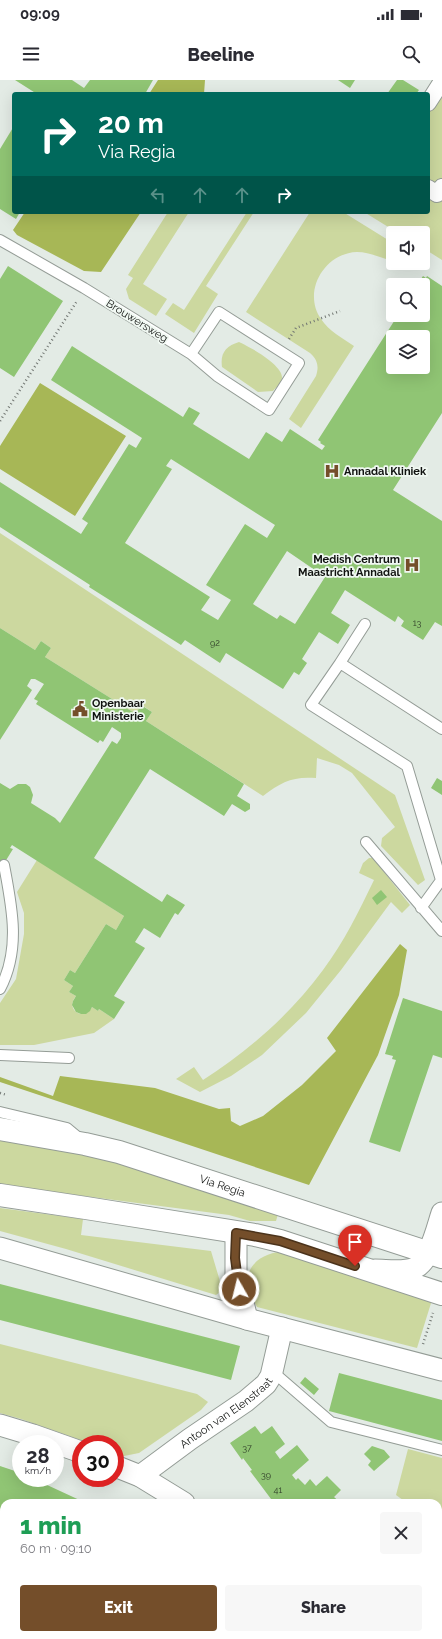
<!DOCTYPE html>
<meta charset="utf-8">
<style>
body{margin:0;font-family:Raleway,sans-serif;background:#f7f7f7;color:#2b2b33;height:100vh;display:flex;flex-direction:column;font-size:15px;white-space:nowrap}
*{box-sizing:border-box;margin:0}
p{font-size:13px;color:#7c7c81}
.icon{flex:none;width:22px;height:22px;fill:none;stroke:currentColor;stroke-width:2;stroke-linecap:round;stroke-linejoin:round}
.map{position:relative;flex:1;overflow:hidden}
.sheet{position:absolute;left:0px;top:1419px;width:442px;height:140px;display:flex;flex-direction:column;background:#fff;border-radius:12px 12px 0 0;box-shadow:0 4px 16px #0002}
.sheet>*{flex:none}
.guide{position:absolute;left:12px;top:12px;width:418px;height:122px;border-radius:4px;box-shadow:0 4px 16px #0002;background:#00695c;color:#fff;overflow:hidden}
.tools{position:absolute;left:386px;top:146px;display:grid;gap:8px}
.tools a{display:grid;place-items:center;width:44px;height:44px;border-radius:4px;background:#fff;box-shadow:0 4px 16px #0002;font-size:20px}
.speed{position:absolute;left:12px;top:1355px;display:flex;gap:8px;font-size:20px;font-weight:700;text-align:center}
.speed>*{display:grid;place-content:center;width:52px;height:52px;border-radius:50%;background:#fff;box-shadow:0 4px 16px #0002;line-height:1}
.speed small{font-size:10px;font-weight:400}
.speed .limit{border:6px solid #d22;background:#fff;color:#111}
.pin{position:absolute;display:grid;place-items:center;width:34px;height:34px;color:#fff;margin:-41px -17px;border-radius:50% 50% 50% 0;rotate:-45deg;box-shadow:0 0 4px #0007}
.pin .icon{rotate:45deg}
.me{position:absolute;width:44px;margin:-22px;rotate:352deg;stroke-linejoin:round;filter:drop-shadow(0 0 3px #0008)}
.turn{display:flex;align-items:center;gap:14px;height:84px;padding:0 20px;font-size:18px}
.turn .icon{width:52px;height:52px;stroke-width:2.5}
.turn b{display:block;font-size:28px;line-height:34px}
.lanes{display:flex;align-items:center;height:38px;padding:0 20px;background:#0003;justify-content:center;gap:20px;direction:ltr}
.lanes .off{opacity:.35}
.round{display:grid;place-items:center;flex:none;width:42px;height:42px;border-radius:4px;background:#f7f7f7}
.overview{display:flex;align-items:center;justify-content:space-between;height:68px;padding:0 20px}
h1{font-size:24px;font-weight:800;line-height:30px;color:#1e9e55}
.button{display:flex;gap:8px;margin-top:auto;padding:8px 20px}
.button a{flex:1;height:46px;border-radius:4px;background:#744e2a;color:#fff;font-size:16px;font-weight:800;line-height:46px;text-align:center}
.button a+a{background:#f7f7f7;color:#2b2b33}
.status{display:flex;justify-content:space-between;align-items:center;height:28px;padding:0 20px;background:#fff;direction:ltr}
.status svg{height:11px;fill:currentColor}
header{display:flex;justify-content:space-between;align-items:center;height:52px;padding:0 20px;background:#fff;font-size:18px;font-weight:800}
.map>svg:first-child{display:block}
</style>
<div class="status"><b>09:09</b><svg viewBox="0 0 49 12"><path d="M0 12V9h3v3zM5 12V6h3v6zM10 12V3h3v9zM15 12V0h3v12zM26 1h20v11H26zM47 4h2v5h-2z"/></svg></div>
<header><svg class="icon" aria-label="menu" viewBox="0 0 24 24"><path d="M4 6h16M4 12h16M4 18h16"/></svg>Beeline<svg class="icon" aria-label="search" viewBox="0 0 24 24"><circle cx="10" cy="10" r="6"/><path d="M15 15l6 6"/></svg></header>
<div class="map">
<svg width="442" height="1559" viewBox="0 0 442 1559">
<rect width="100%" height="100%" fill="#e3ebe5"/>
<path fill="#ccd89f" d="M442,8V100L433,115L442,121V180L423,168V153H398L364,132H428V30Z
M168,132H189L143,204L167,219L156,236L129,219L126,209L133,198L128,195Z
M247,132H254L206,206L218,214L194,253L165,234L173,223L184,230Z
M310,132H343L393,163V178L389,176L386,179C377,176 367,172 357,172C324,173 302,212 321,239C329,251 342,258 354,266L301,348L289,339L316,296C319,287 318,280 310,273L246,232Z
M239,262C250,267 283,285 282,298C281,304 276,307 273,311L258,312L222,287C220,273 226,266 239,262Z
M0,453L395,715L425,800L418,805L381,766L382,758L395,747L352,693L339,685L317,678L316,698C293,696 281,702 263,716L146,641L152,632L142,625L136,634L45,577L51,568L41,561L35,570L0,548Z
M369,778H373L410,825L402,833L391,822L341,890L306,933L262,975L231,996L200,1012L176,999L194,987L203,1000C248,971 291,934 323,890C344,862 359,831 374,800L359,793L363,783Z
M37,780L124,836L116,850L106,844L75,893L70,890L64,900L73,906L69,912L76,916C64,930 85,942 92,927L98,931L99,929L114,939L94,953L34,965H0V923L16,899L24,854V833L17,812Z
M0,1058L99,1076L278,1134L276,1141H250L229,1135L0,1105Z
M0,1128L83,1139L81,1155L211,1171L222,1208L220,1212L216,1215L66,1169L0,1151Z
M285,1171L432,1220L417,1268L257,1227C253,1219 248,1211 248,1203C246,1182 267,1172 285,1171Z
M0,1264L197,1314L208,1322L201,1330L139,1373L124,1376L115,1373V1364H92L21,1339L0,1333Z
M408,1369L442,1378V1447L438,1445V1423H407L396,1415Z"/>
<path fill="#a7b756" d="M158,0H205L204,14H149Z
M25,132H141L101,192L84,191L17,155L13,150Z
M40,303L126,356L75,436L0,389V366Z
M400,864L407,870L399,915L378,975L309,1105L0,1002V997L53,1016L60,996L155,1008L219,1029L230,1028L231,1041L240,1046L263,1036L302,1005L336,971L327,958Z"/>
<path fill="#90c574" fill-rule="evenodd" d="M15,0H72L84,8L90,0H153L145,14H37Z
M338,0H355L350,8Z
M397,0H403L419,10L416,14H387Z
M14,46V132H20L16,139L0,129V69Z
M8,186L63,221L14,297L0,288V199Z
M423,196L426,198L427,196L442,206V333L393,410L442,441V546L435,542L423,560L401,546L404,541L398,536L395,542L345,510L331,533L350,545L338,564L319,552L302,579L307,583L299,595L294,592L283,609L226,573L220,583L185,560L181,565L89,507L90,505L0,447V402L81,454L88,443L82,439L129,364L136,368L142,358L51,300L72,266L183,337L189,327L200,333L193,344L249,379L266,352L282,362L290,349L322,370L325,366L320,363L321,362L318,360L398,235H423V205H417ZM393,257H423V287H393ZM171,379L275,445L267,458L245,444L206,505L231,520L218,540L201,530L210,517L125,463L172,389L166,386ZM287,471L325,497L295,544L280,535L277,539L253,524Z
M0,548L35,570L41,561L51,568L45,577L136,634L141,625L152,632L146,641L244,704L237,716L250,724V729L245,732L232,724L224,736L150,689L94,778L162,822L167,814L185,825L178,835L175,833L160,858L144,848L135,862L145,868L114,916L125,922L114,939L99,929L98,931L92,927L90,931L86,934H81L76,932L72,925L73,921L76,916L69,912L73,906L64,900L70,890L75,893L106,844L116,850L124,836L12,765L10,768L13,769L0,790V703L10,709L18,704H26L30,707L33,715L31,723L55,738L60,743L112,661L117,664L121,658V653L112,647L103,662L100,660L98,663L36,624L38,621L34,619L44,604L35,599H31L27,606L32,610L0,660Z
M437,698L442,701V715L431,708Z
M381,810L387,817L377,825L372,818Z
M403,918L442,931V978L433,975L400,1072L369,1062L396,980L392,979L393,976L385,974Z
M0,1204L240,1266L231,1300L0,1240Z
M339,1293L442,1320V1361L329,1331Z
M305,1297L319,1309L314,1315L300,1303Z
M255,1346L261,1354L272,1346L285,1364L275,1372L280,1379L297,1365L309,1380L292,1395L296,1400L298,1398L305,1405L310,1399L316,1406L327,1396L341,1410L334,1417L341,1423H274L250,1391L252,1390L243,1378L242,1380L230,1363Z
M372,1366L384,1370L390,1377L374,1391L368,1385L371,1381L364,1374Z
M0,1386L21,1393V1398H32L86,1423H4L0,1435Z
M4,1446V1467L0,1465V1455Z
M4,1491V1555H53L51,1559H0V1500Z
M440,1524L442,1526V1548L438,1551V1526Z
M97,1555H117L115,1559H95Z
M142,1555H150L152,1559H140Z
M255,1555H303L308,1559H252Z
M390,1555H434L431,1558L432,1559H394Z"/>
<g fill="none" stroke-linecap="round" stroke-linejoin="round">
<defs>
<path id="service" d="M0,160L84,208L191,274L217,296L269,330L299,283L219,232L191,274
M340,583L365,544
M366,762L442,851
M441,800L407,686L311,625L340,583L442,649
M421,828L442,799
M0,909C21,869 12,827 4,785
M0,975L69,978
M0,1032L67,1048L79,1058
M272,1291L331,1342L442,1370
M122,1559L125,1555"/>
<path id="pedestrian" d="M428,23L442,1
M428,108L437,114L442,107"/>
<g id="minor">
<path d="M236,1153V1194L247,1239"/>
<path d="M0,1168L247,1239L442,1290"/>
<path d="M375,1190C387,1190 404,1193 415,1188C430,1181 437,1148 442,1133"/>
<path d="M0,1345L33,1355L81,1372"/>
<path d="M115,1386L140,1396L184,1423"/>
<path id="s1" d="M140,1396L190,1359L246,1321L266,1304L271,1296L282,1248"/>
<path d="M347,1555L350,1559"/>
</g>
<g id="secondary">
<path id="s2" d="M0,1049L85,1064L119,1072L442,1177"/>
<path d="M0,1115L86,1128L255,1155L280,1161L442,1214"/>
</g>
</defs>
<use href="#service" stroke="#949c96" stroke-width="12"/>
<use href="#pedestrian" stroke="#949c96" stroke-width="18"/>
<use href="#minor" stroke="#949c96" stroke-width="23"/>
<use href="#secondary" stroke="#949c96" stroke-width="24"/>
<path stroke="#727773" stroke-width="2.5" stroke-dasharray="1 3" stroke-linecap="butt" d="M289,259L296,248L340,231
M0,341L77,221
M0,1013L7,1015
M423,1264L433,1233"/>
<use href="#service" stroke="#fff" stroke-width="10"/>
<use href="#pedestrian" stroke="#fff" stroke-width="16"/>
<use href="#minor" stroke="#fff" stroke-width="21"/>
<use href="#secondary" stroke="#fff" stroke-width="22"/>
</g>
<g fill="none" stroke-linecap="round" stroke-linejoin="round">
<defs>
<path id="route" d="M239,1209L235,1178L236,1153L280,1161L355,1186"/>
</defs>
<use href="#route" stroke="#4b331b" stroke-width="10"/>
<use href="#route" stroke="#744e2a" stroke-width="7"/>
</g>
<defs>
<symbol id="hospital-bare" viewBox="-9 -9 18 18"><path d="M-5-5h3v3.5h4V-5h3V5h-3V1.5h-4V5h-3Z" fill="#744e2a" stroke="#f0f8f2" stroke-width="2.5" paint-order="stroke"/></symbol>
<symbol id="civic-bare" viewBox="-9 -9 18 18"><path d="M-.6-6.5H3V-4.5H.6V-3L4-1V1h2V6H-6V1h2V-1L-.6-3ZM-1.2 2.5V6h2.4V2.5Z" fill="#744e2a" stroke="#f0f8f2" stroke-width="2.5" paint-order="stroke"/></symbol>
</defs>
<g fill-rule="evenodd">
<use href="#hospital-bare" x="321" y="380" width="22" height="22"/>
<use href="#hospital-bare" x="401" y="474" width="22" height="22"/>
<use href="#civic-bare" x="69" y="618" width="22" height="22"/>
</g>
<g text-anchor="middle" dominant-baseline="central" stroke-width="3.5" stroke-linejoin="round" paint-order="stroke">
<g font-size="9" fill="#303f29">
<text x="417" y="543">13</text>
<text x="215" y="563">92</text>
<text x="247" y="1368">37</text>
<text x="266" y="1395">39</text>
<text x="278" y="1410">41</text>
</g>
<g font-size="11" fill="#101210" stroke="#f0f8f2">
<text transform="translate(137 241) rotate(32)">Brouwersweg</text>
<text stroke="none"><textPath href="#s2" startOffset="230">Via Regia</textPath></text>
<text stroke="none"><textPath href="#s1" startOffset="107">Antoon van Elenstraat</textPath></text>
</g>
<g font-size="11" font-weight="bold" fill="#101210" stroke="#f0f8f2" text-anchor="start">
<text x="344" y="391">Annadal Kliniek</text>
<text x="400" y="479" text-anchor="end">Medish Centrum<tspan x="400" dy="13">Maastricht Annadal</tspan></text>
<text x="92" y="623">Openbaar<tspan x="92" dy="13">Ministerie</tspan></text>
</g>
</g>
</svg>
<div class="tools">
<a><svg class="icon" aria-label="sound" viewBox="0 0 24 24"><path d="M4 9h4l5-4v14l-5-4H4zM17 9q2 3 0 6"/></svg></a>
<a><svg class="icon" aria-label="search" viewBox="0 0 24 24"><circle cx="10" cy="10" r="6"/><path d="M15 15l6 6"/></svg></a>
<a><svg class="icon" aria-label="layers" viewBox="0 0 24 24"><path d="M12 4l9 5-9 5-9-5zM3 14l9 5 9-5"/></svg></a>
</div>
<div class="speed"><div>28<small>km/h</small></div><div class="limit">30</div></div>
<div class="pin" style="left:355px;top:1186px;background:#d93025"><svg class="icon" aria-label="arrive" viewBox="0 0 24 24"><path d="M6 21V4h12l-3 4 3 4H6"/></svg></div>
<svg class="me" style="left:239px;top:1209px" viewBox="-20 -20 40 40"><circle r="17" fill="#744e2a" stroke="#fff" stroke-width="3"/><path d="M0-11L8 9 0 5-8 9z" fill="#fff"/></svg>
<div class="guide">
<div class="turn"><svg class="icon" aria-label="right" viewBox="0 0 24 24"><path d="M7 20v-9h11M14 6l5 5-5 5"/></svg><div><b>20 m</b>Via Regia</div></div>
<div class="lanes"><svg class="icon off" aria-label="left" viewBox="0 0 24 24"><path d="M17 20v-9H6M10 6l-5 5 5 5"/></svg><svg class="icon off" aria-label="ahead" viewBox="0 0 24 24"><path d="M12 20V5M6 11l6-6 6 6"/></svg><svg class="icon off" aria-label="ahead" viewBox="0 0 24 24"><path d="M12 20V5M6 11l6-6 6 6"/></svg><svg class="icon" aria-label="right" viewBox="0 0 24 24"><path d="M7 20v-9h11M14 6l5 5-5 5"/></svg></div>
</div>
<section class="sheet">
<div class="overview"><div><h1>1 min</h1><p>60 m · 09:10</p></div><a class="round"><svg class="icon" aria-label="close" viewBox="0 0 24 24"><path d="M6 6l12 12M18 6L6 18"/></svg></a></div>
<div class="button"><a>Exit</a><a>Share</a></div>
</section>
</div>
